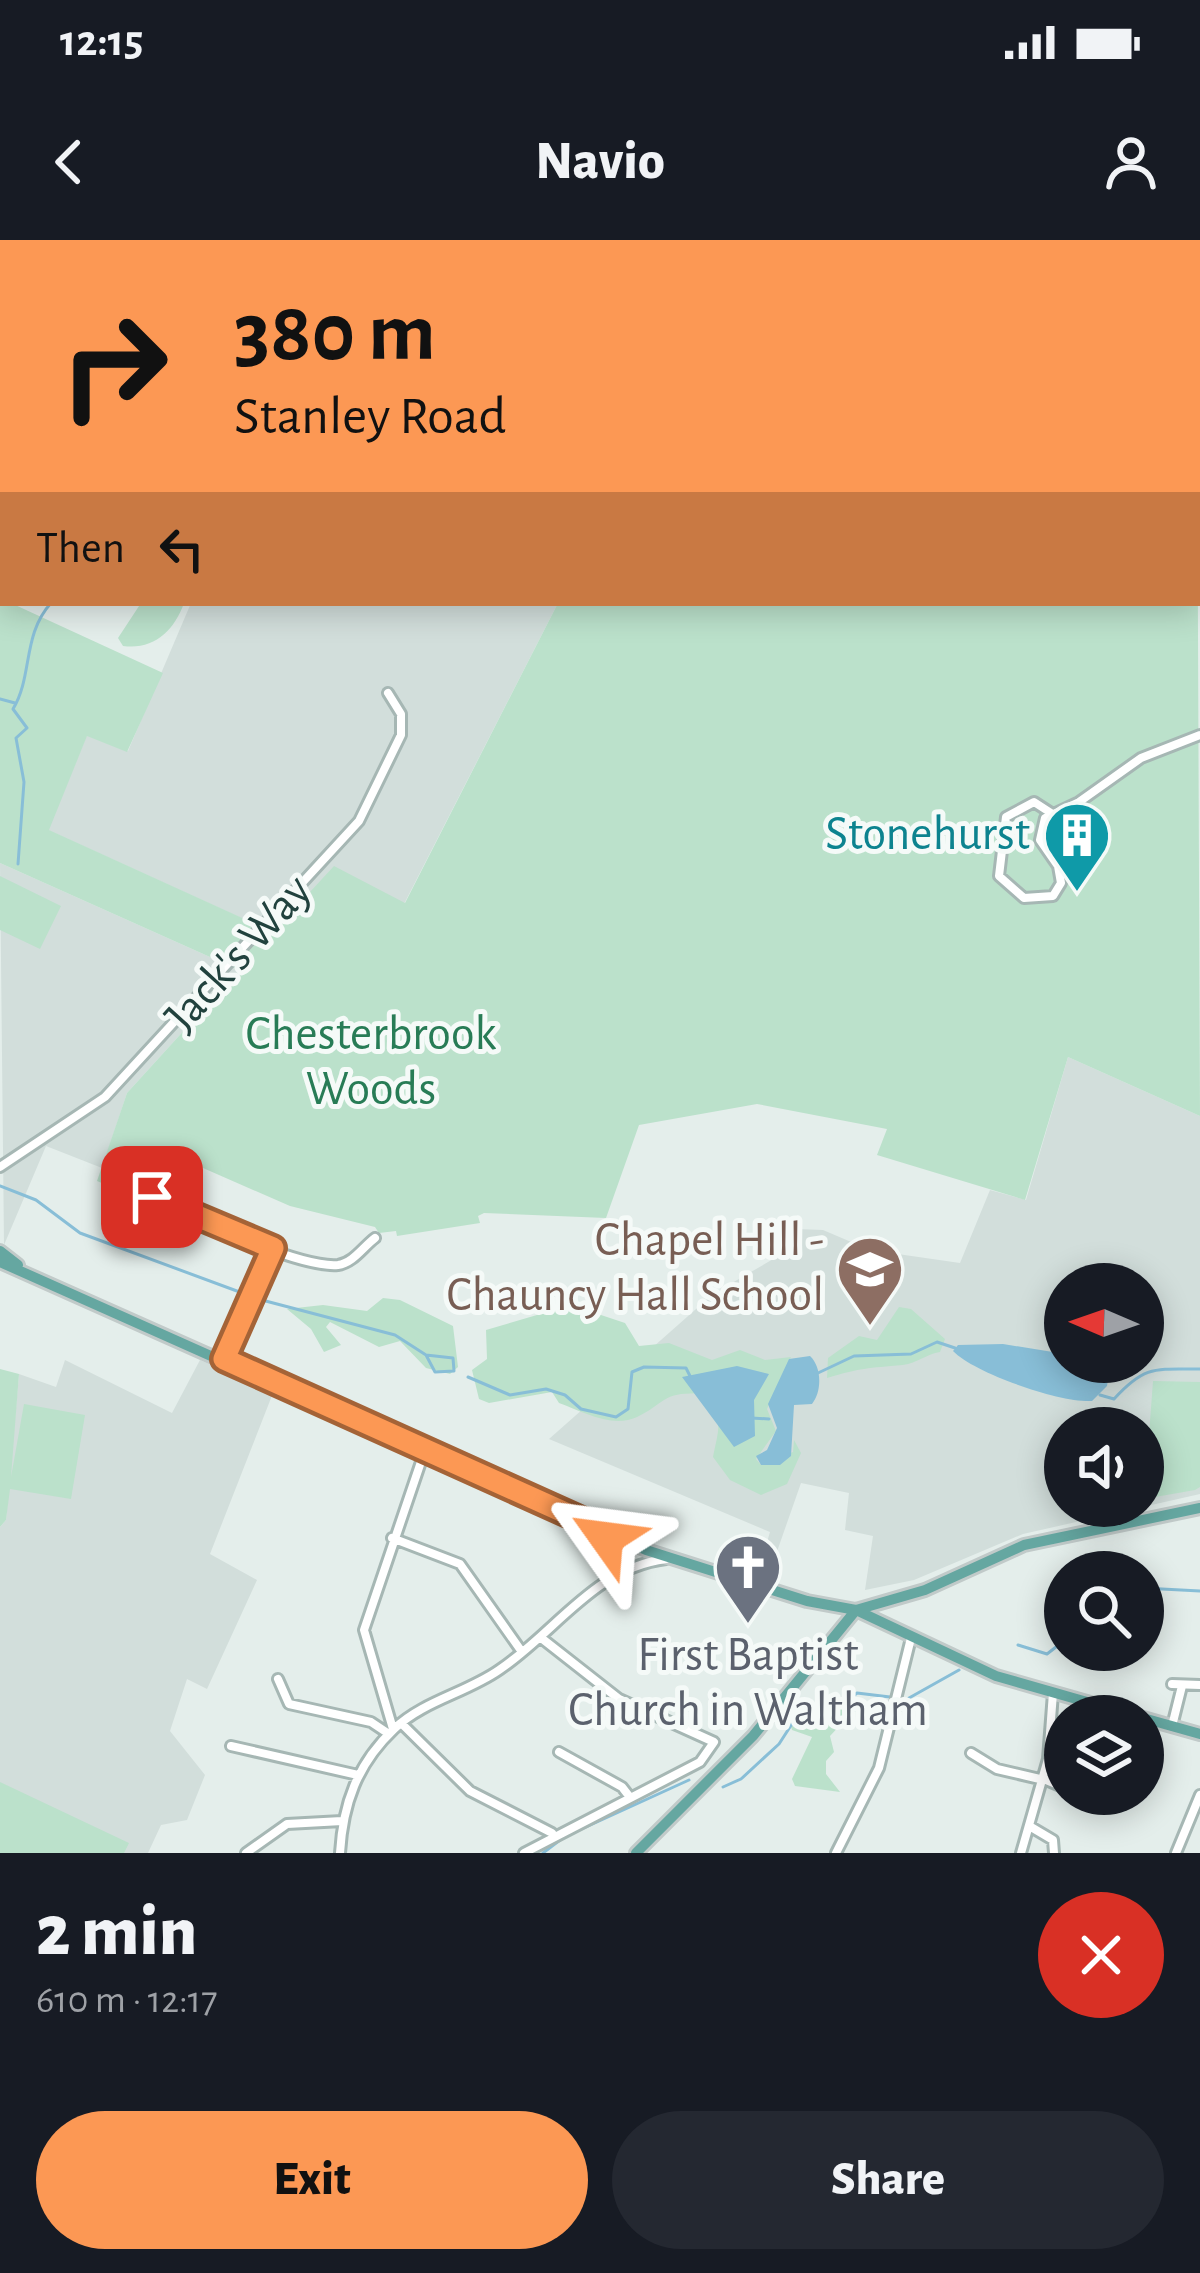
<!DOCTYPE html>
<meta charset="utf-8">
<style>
body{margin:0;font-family:"Alegreya Sans",sans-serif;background:#242831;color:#f1f3f6;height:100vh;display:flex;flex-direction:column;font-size:45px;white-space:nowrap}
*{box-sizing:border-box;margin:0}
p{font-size:39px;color:#9ea1a6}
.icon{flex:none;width:66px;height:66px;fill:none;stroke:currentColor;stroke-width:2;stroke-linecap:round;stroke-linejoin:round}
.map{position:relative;height:1613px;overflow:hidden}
.side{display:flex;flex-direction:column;background:#171b24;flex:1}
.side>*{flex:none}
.guide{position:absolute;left:0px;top:0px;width:1200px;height:366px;box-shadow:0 6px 30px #0003;background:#fc9854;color:#111;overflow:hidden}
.needle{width:78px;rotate:272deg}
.controls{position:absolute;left:1044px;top:1023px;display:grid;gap:24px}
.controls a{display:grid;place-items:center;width:120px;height:120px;border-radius:50%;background:#171b24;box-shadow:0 6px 30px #0003;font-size:60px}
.pin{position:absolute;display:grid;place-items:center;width:102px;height:102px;color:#fff;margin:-51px;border-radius:24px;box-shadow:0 6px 18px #0006}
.me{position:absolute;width:132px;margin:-66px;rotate:301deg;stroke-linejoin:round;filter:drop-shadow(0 0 9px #0008)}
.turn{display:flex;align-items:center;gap:42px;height:252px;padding:0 36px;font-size:54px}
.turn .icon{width:156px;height:156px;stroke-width:2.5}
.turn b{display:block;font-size:84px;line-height:102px}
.then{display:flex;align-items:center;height:114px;padding:0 36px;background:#0003;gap:24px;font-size:45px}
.round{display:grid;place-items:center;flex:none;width:126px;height:126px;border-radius:63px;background:#242831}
.headline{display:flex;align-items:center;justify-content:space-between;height:204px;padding:0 36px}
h1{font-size:72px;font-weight:800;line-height:90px}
.action{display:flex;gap:24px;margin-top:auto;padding:24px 36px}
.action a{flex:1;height:138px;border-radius:72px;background:#fc9854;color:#111;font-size:48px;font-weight:800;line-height:138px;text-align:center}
.action a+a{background:#242831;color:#f1f3f6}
.status{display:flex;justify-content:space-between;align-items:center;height:84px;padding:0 60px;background:#171b24;direction:ltr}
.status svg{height:33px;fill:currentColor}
header{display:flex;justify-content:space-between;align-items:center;height:156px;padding:0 36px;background:#171b24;font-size:54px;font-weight:800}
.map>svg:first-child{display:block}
</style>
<div class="status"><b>12:15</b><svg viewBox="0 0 49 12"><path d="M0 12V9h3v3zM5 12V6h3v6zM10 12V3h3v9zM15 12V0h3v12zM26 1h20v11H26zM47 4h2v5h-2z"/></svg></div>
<header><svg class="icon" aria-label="back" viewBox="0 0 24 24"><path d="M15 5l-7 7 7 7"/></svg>Navio<svg class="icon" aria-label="person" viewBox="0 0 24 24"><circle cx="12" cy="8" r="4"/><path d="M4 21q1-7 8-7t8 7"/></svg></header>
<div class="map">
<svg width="1200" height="1613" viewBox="0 0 1200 1613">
<rect width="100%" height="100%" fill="#e4eeeb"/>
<path fill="#d2dedb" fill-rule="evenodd" d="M191,363H558L404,664L389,658L274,693L48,590L87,495L128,511Z
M0,623L239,730L127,853L102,928L46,906L4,1005Z
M1068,817L1200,876V1254L1023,1294L914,1340L865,1350L873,1296L845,1290L849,1253L801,1243L767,1340L757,1336L770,1292L549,1199L713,1054L794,1007L796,989L823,990L870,1010L960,1023L990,950L1026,960ZM1065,1044H1143V1122H1065ZM1065,1188H1143V1266H1065Z
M65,1120L172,1173L200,1120L273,1153L210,1314L257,1340L207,1449L187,1439L170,1491L205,1535L187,1580L161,1585L148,1613H0V1287L6,1280L19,1134L56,1147Z"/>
<path fill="#bbe1cb" d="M1197,153L1200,876L1068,817L1025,960L877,915L887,889L757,864L639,885L606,978L484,973L478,976L480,983L397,996L396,991L379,993L375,987L290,966L162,910L140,959L97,941L127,853L239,730L0,623V358L163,433L127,512L87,496L49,590L273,692L334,626L405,663L558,363H1197Z
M141,363H184C174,391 154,410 123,406L118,398Z
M0,636L61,666L40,709L0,690Z
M383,1058L400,1060L453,1086L458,1127L450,1134L426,1128L400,1101L379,1107L330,1082L326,1087L341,1105L324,1112L311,1089L287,1069L323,1065L367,1071Z
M571,1065L625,1083L639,1106L669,1103L712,1120L740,1110L765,1120L791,1117L767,1169L776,1191L756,1219L761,1225L793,1212L794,1200L801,1213L787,1244L761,1255L730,1240L713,1217C719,1186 725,1179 700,1154C663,1151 665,1164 637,1177C612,1189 582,1171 559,1163L552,1152L489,1163L479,1159L472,1130L487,1119L486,1090Z
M899,1067L911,1069L945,1099L940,1112C927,1114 917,1123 903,1125C868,1128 860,1128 827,1138L828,1118L859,1096L877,1100Z
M0,1129L19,1134L11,1237L24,1164L85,1175L71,1259L10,1249L6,1280L0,1287Z
M1153,1141L1200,1142V1247L1195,1250L1155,1257L1147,1222Z
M849,1457L844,1481L830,1496L834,1512L826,1521V1534L840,1552L795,1546L792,1539L812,1497L792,1490L789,1480L797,1466L829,1472Z
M0,1542L129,1603L124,1613H0Z"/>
<path fill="#88bed7" d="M1003,1104L1065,1114V1122H1111L1107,1146L1092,1161C1060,1163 974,1133 953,1111L958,1105Z
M810,1116C822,1127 822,1152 812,1164L794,1165L791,1216L780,1225H761L756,1216L767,1210L777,1188L768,1164L789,1119Z
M737,1126L769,1134L754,1160L755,1196L734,1207L682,1137Z"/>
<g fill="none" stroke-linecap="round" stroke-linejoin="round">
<path stroke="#88bed7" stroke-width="3" d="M1079,3L1081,0
M0,459L15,463
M18,624L24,542L16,498L27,488L13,469C33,436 22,395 51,363
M0,946L36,960L80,993L245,1054
M258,1059L395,1095L426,1115L453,1118L454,1131L435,1132L426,1115
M818,1133L854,1116L911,1114L937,1102L955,1108
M468,1137L510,1155L546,1149L565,1155L581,1169L616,1177L628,1169L632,1132L644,1127L686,1128L690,1136
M1100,1155L1114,1159C1145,1125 1155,1129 1200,1129
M751,1178L769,1179
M1143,1348L1200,1351
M1018,1405L1047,1414L1065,1400
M909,1458L959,1430
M723,1547L741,1539L779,1504L799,1473H832L857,1453L890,1457
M543,1613L564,1597L689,1540"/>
<defs>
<path id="minor" d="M1,0L4,3
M324,0L326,3
M974,0L978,3
M1148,0L1153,3
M381,3L390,0
M600,3L602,0
M791,3L797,0
M961,3L965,0
M1197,36L1200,38
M1197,50L1200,47
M0,63L3,62
M0,250L3,246
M1051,573L1034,562L1006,577L999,636L1024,658L1053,656L1061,643L1058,626L1040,600L1045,578L1079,562L1141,518L1200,495
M0,927L105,857L359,581L401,495V474L388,453
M111,940C159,960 291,1029 338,1025C353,1023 363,1007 375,998
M224,1119L273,1008
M600,1289L610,1308L607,1337
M392,1298L460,1324L522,1412
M278,1439L289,1464L371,1482L389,1494
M1172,1444L1200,1445
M401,1483L470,1551L552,1593
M1172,1486L1182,1446
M393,1489L364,1390L425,1210
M231,1506L358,1535
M559,1512L622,1547L629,1556
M971,1513L997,1529L1044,1540
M1044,1539L1065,1548
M1079,1554L1099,1565
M1031,1587L1053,1600L1054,1613
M246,1613L287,1584L342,1581
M340,1613C343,1564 357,1524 394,1489C423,1461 466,1453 499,1430C556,1392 594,1328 666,1319
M524,1613L700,1522L714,1502L619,1459L540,1397
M836,1613L879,1528L911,1398
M1021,1613L1048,1519L1053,1453
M1176,1613L1200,1555"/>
<path id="major" d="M0,1011L18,1025
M0,1022L646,1310L807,1361L856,1370L925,1350L1024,1305L1200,1268
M856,1370L996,1436L1136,1476
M1143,1478L1200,1494
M636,1613L753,1496L856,1370"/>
</defs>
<use href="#minor" stroke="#a6b7b4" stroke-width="14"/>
<use href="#major" stroke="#c1cac9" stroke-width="16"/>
<use href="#minor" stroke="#fff" stroke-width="8"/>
<use href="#major" stroke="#65a7a1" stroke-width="10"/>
</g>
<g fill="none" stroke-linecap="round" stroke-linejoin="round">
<defs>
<path id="route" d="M152,957L273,1008L224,1119L599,1288L606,1298"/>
</defs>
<use href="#route" stroke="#a46337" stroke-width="30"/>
<use href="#route" stroke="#fc9854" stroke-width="21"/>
</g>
<defs>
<symbol id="building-pin" viewBox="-11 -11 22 30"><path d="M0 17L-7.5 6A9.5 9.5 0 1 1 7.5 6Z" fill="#0f9aa8" stroke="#f5faf8"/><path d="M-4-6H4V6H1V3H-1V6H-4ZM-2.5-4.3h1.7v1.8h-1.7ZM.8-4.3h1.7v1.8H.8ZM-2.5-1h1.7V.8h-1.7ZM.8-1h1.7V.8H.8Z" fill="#fff"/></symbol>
<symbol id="school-pin" viewBox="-11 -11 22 30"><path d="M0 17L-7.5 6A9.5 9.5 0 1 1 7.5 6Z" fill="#8d6e63" stroke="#f5faf8"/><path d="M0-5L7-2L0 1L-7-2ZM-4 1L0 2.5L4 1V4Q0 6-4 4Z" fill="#fff"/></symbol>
<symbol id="church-pin" viewBox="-11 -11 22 30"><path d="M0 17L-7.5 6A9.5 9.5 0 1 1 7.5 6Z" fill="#6b7280" stroke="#f5faf8"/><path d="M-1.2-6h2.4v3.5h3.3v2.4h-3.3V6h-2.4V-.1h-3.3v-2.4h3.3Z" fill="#fff"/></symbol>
</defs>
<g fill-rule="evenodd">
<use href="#building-pin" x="1039" y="557" width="76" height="104"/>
<use href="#school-pin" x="832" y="991" width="76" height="104"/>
<use href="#church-pin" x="710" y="1289" width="76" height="104"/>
</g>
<g text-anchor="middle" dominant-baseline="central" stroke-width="10" stroke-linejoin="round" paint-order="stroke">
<g font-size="48" fill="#0d838f" stroke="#f5faf8" text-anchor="end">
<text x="1030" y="595">Stonehurst</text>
</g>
<g font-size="48" fill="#21423e" stroke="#f5faf8">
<text transform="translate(239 714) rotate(-48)">Jack's Way</text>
</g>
<g font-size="48" fill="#287c56" stroke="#f5faf8">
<text x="371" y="795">Chesterbrook<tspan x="371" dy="55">Woods</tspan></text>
</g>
<g font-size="48" fill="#785e54" stroke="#f5faf8" text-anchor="end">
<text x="824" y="1001">Chapel Hill -<tspan x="824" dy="55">Chauncy Hall School</tspan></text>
</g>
<g font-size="48" fill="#5b616d" stroke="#f5faf8">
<text x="748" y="1416">First Baptist<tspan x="748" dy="55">Church in Waltham</tspan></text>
</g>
</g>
</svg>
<div class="controls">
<a><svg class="needle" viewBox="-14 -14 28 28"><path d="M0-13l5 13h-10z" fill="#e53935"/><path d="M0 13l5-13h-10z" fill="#9ea1a6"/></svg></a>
<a><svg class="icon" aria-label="sound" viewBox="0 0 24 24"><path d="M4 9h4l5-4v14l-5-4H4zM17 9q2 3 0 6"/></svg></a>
<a><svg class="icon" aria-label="search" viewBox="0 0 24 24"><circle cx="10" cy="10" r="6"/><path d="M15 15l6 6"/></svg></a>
<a><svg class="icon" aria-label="layers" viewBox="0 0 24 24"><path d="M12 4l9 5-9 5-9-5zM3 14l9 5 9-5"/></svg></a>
</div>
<div class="pin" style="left:152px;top:957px;background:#d93025"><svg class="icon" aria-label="arrive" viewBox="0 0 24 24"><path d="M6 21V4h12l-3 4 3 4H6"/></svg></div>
<svg class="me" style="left:606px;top:1298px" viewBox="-20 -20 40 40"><path d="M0-17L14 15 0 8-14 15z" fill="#fc9854" stroke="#fff" stroke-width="4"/></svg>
<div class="guide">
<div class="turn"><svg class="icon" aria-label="right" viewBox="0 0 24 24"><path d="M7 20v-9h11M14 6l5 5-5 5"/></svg><div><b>380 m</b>Stanley Road</div></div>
<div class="then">Then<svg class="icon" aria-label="left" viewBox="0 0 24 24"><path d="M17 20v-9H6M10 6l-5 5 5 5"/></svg></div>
</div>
</div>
<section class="side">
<div class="headline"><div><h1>2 min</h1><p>610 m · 12:17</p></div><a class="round" style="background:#d93025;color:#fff"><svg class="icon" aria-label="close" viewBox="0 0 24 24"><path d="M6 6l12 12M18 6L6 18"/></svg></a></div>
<div class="action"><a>Exit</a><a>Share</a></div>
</section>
